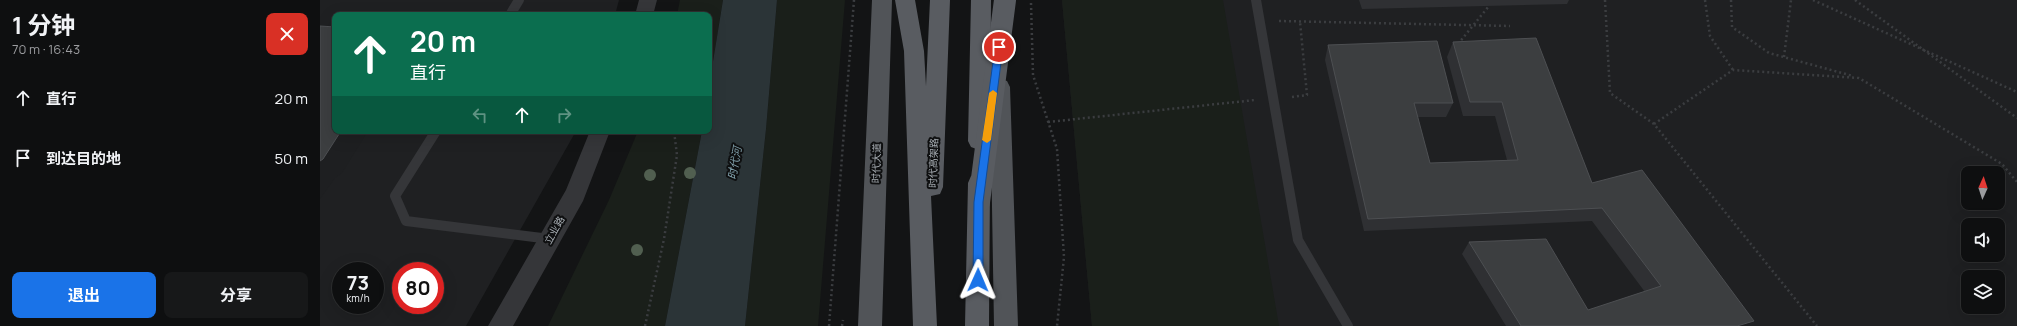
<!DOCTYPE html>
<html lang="zh">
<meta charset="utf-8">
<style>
body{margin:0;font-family:Manrope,"Noto Sans SC",sans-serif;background:#171819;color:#f1f3f6;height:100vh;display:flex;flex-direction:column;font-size:15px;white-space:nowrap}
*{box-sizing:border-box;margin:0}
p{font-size:13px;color:#9b9c9f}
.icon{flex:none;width:22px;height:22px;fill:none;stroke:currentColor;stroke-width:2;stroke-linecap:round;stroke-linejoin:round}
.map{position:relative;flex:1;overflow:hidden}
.side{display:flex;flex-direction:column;background:#0e0f10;width:320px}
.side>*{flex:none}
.guide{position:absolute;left:12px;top:12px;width:380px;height:122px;border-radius:8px;box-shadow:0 4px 16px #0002,0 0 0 1px #2e2f30;background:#0b6e4f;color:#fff;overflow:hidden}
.needle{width:26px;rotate:3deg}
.fabs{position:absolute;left:1641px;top:166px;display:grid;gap:8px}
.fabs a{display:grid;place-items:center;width:44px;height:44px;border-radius:8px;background:#0e0f10;box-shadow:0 4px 16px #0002,0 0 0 1px #2e2f30;font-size:20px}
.speed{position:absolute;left:12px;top:262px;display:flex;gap:8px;font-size:20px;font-weight:700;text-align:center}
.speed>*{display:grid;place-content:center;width:52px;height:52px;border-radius:50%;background:#0e0f10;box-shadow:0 4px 16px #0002,0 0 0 1px #2e2f30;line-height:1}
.speed small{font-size:10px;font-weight:400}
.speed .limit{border:6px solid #d22;background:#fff;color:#111}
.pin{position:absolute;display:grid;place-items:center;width:34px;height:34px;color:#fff;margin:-17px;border:2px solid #fff;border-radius:50%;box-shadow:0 1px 4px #0007}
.me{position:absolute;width:44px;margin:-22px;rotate:1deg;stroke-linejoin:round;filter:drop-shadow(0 0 3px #0008)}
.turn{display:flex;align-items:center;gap:14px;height:84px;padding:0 12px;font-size:18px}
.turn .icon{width:52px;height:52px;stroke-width:2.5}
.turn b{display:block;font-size:28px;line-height:34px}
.lanes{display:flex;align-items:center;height:38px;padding:0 12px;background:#0003;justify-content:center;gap:20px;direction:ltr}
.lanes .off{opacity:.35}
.round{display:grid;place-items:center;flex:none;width:42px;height:42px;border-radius:8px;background:#171819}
.head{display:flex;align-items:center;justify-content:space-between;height:68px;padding:0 12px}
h1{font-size:24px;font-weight:700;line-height:30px}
.primary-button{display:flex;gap:8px;margin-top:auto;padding:8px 12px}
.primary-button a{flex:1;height:46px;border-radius:8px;background:#1a73e8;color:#fff;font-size:16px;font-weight:700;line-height:46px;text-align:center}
.primary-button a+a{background:#171819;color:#f1f3f6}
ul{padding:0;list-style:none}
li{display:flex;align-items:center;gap:12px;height:60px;padding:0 12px}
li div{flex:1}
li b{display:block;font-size:15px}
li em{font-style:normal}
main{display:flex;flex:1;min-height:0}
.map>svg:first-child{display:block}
</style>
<main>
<section class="side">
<div class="head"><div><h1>1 分钟</h1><p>70 m · 16:43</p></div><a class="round" style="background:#d93025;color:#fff"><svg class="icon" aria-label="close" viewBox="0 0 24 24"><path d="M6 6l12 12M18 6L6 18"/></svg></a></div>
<ul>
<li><svg class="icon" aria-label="ahead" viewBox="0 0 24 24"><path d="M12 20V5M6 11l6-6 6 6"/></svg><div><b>直行</b></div><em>20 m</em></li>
<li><svg class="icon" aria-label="arrive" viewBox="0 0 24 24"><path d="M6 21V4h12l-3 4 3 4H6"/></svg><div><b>到达目的地</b></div><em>50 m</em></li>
</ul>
<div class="primary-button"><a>退出</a><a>分享</a></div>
</section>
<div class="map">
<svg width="1697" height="326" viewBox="0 0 1697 326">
<rect width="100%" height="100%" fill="#131415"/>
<path fill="#1f2022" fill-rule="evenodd" d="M0,0H299L295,15H15V131H256L146,326H0ZM21,271H55V305H21ZM81,271H115V305H81Z
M742,0H1697V326H772ZM1648,173H1678V203H1648ZM1648,225H1678V255H1648ZM1648,277H1678V307H1648Z"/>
<path fill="#1a1f1a" d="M360,0H403L389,86V15H357Z
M457,0H525L498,326H425L446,129Z
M742,0H903L959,326H772Z
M318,131H382L345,326H228L289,200Z"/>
<path fill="#2b3437" d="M403,0H457L446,129L425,326H345L382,131H389V86Z"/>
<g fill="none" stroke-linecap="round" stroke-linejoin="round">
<path stroke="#3b3d40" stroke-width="2.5" stroke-dasharray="2 3" stroke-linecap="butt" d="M1285,0L1290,93L1334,124L1497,326
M1385,0L1390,36L1413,70
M1411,0L1412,27L1449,53L1533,76
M1493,0L1697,92
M711,3L713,75L737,149L744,257L737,326
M959,21L1190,26
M1464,57L1471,0
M972,97L987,95L980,22
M728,122L935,100
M1334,124L1413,70L1539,78L1682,164L1697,182
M325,326L344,239L357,155L354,131
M509,326L534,0
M522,326L523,320"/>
<path stroke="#353639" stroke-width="10" d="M936,0L978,240L1028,326
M190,15L199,0
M116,131L75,196L86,221L230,239"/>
<path fill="#353639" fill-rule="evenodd" d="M319,0H337L333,15H315Z
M270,131H290L263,201L193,326H168L246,190Z"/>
<path fill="#515458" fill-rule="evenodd" d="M552,0H572L562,326H538Z
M680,79L687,81L690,87L698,326H674L670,87L673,81Z"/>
<path fill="#595c61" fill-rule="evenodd" d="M575,0H595L604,51L606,86L610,0H630L623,187L620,194L611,196L617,326H593L584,51Z
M651,0H671L670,141L667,147L659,150L651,147L648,141Z
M659,173L667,176L670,183L669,326H645L648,183L651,176Z"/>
<path stroke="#3b3d40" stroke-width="2.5" stroke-dasharray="2 3" stroke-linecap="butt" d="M1535,0L1697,118
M1138,44L1169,6"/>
<path stroke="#595c61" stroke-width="22" d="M659,202L685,0"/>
</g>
<g fill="#515f50">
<circle cx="370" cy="173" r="6"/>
<circle cx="330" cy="175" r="6"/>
<circle cx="317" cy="250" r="6"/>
</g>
<path fill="#2f3033" d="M1039,0H1249L1247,4L1042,9Z
M1133,42L1272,183L1417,326H1186L1142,254L1149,242L1268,310L1325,292L1272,221L1044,231L1005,60L1008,45L1133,103L1126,117H1097L1110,163L1187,160L1175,116H1143L1127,57Z"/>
<path fill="#1e1f21" d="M21,131H48L22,173L15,178L0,199V161Z
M1434,321L1426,326H1417Z"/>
<path fill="#3c3e40" stroke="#4d4f52" d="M0,26L15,27V131H21L3,159L0,161Z
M1216,38L1272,183L1322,170L1434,321L1417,326H1201L1149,242L1226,239L1268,310L1341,286L1282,208L1048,219L1008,45L1117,41L1133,103H1094L1110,163L1198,160L1182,102H1150L1133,42Z"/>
<path fill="#1a73e8" stroke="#114b97" d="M679,43L683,47L663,202V280L658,284L653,280L654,202L675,47Z"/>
<path fill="#f59e0b" d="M673,90L677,93L671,140L667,143L662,140L669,93Z"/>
<g text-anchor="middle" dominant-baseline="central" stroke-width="4" stroke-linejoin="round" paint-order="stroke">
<g font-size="10" fill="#a7adb3" stroke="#0e0f10">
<text transform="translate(556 163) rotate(-88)">时代大道</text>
<text transform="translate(613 163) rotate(-88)">时代高架路</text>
<text transform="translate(234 230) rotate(-61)">立业路</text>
</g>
<g font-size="11" font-style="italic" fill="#81a0ab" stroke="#0e0f10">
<text transform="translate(414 163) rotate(-80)">时代河</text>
</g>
</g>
</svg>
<div class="fabs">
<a><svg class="needle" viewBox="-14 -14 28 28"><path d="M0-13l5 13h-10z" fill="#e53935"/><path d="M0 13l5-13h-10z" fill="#9b9c9f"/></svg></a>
<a><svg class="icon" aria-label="sound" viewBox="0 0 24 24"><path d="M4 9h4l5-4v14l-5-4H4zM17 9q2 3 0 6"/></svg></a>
<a><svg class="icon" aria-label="layers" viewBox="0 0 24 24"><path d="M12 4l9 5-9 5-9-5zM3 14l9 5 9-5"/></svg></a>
</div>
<div class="speed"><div>73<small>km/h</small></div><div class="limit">80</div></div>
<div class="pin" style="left:679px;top:47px;background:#d93025"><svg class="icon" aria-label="arrive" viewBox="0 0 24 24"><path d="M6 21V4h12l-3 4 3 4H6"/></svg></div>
<svg class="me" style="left:658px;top:280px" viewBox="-20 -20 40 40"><path d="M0-17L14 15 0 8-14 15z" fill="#1a73e8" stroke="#fff" stroke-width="4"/></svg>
<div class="guide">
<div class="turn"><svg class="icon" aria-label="ahead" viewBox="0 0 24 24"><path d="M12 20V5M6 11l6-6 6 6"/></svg><div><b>20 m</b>直行</div></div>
<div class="lanes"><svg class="icon off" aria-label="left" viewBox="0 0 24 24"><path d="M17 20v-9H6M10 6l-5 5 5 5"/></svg><svg class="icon" aria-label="ahead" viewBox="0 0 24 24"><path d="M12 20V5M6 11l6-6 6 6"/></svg><svg class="icon off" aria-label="right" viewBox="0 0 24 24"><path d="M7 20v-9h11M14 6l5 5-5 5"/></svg></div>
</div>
</div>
</main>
